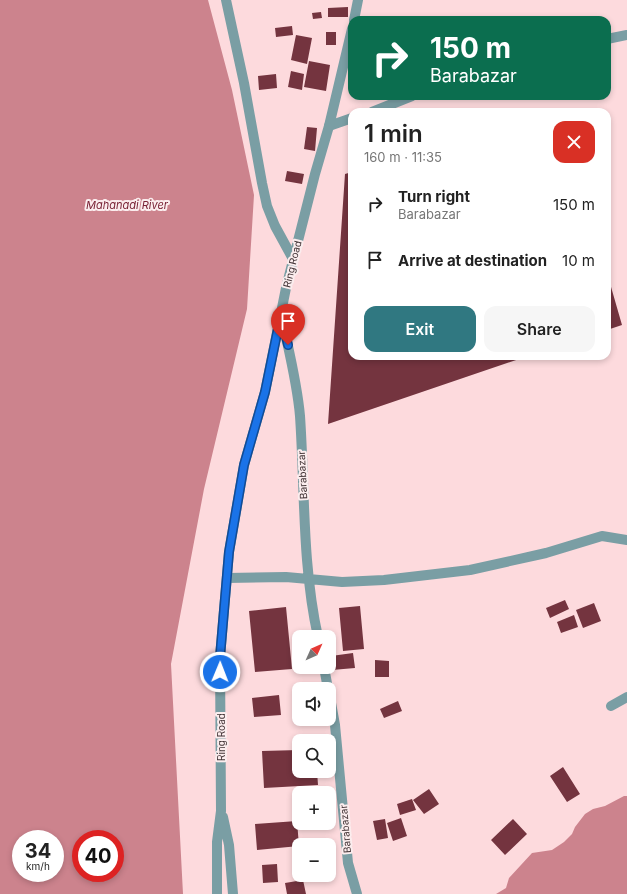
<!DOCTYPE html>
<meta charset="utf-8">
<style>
body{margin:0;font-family:Inter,sans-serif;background:#f6f6f6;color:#222;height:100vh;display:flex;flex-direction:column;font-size:15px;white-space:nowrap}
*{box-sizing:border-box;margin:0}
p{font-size:13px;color:#767676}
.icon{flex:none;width:22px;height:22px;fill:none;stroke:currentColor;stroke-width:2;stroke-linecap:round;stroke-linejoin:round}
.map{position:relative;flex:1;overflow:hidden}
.sheet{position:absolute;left:348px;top:108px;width:263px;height:252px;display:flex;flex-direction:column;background:#fff;border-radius:12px;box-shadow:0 2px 6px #0003}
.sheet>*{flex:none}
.hud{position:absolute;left:348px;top:16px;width:263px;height:84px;border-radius:12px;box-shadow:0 2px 6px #0003;background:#0b6e4f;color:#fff;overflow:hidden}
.needle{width:26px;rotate:45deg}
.buttons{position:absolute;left:292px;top:630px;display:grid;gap:8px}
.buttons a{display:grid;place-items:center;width:44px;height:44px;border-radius:8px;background:#fff;box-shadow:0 2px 6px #0003;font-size:20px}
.speed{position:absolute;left:12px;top:830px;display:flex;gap:8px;font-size:20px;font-weight:700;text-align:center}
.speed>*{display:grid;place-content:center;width:52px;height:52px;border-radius:50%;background:#fff;box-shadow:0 2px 6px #0003;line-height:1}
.speed small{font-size:10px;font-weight:400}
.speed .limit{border:6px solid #d22;background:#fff;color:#111}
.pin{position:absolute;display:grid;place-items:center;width:34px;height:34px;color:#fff;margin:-41px -17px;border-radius:50% 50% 50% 0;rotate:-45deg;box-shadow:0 0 4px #0007}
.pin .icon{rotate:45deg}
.me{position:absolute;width:44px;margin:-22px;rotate:1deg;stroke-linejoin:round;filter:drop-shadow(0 0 3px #0008)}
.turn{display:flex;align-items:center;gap:14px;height:84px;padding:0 16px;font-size:18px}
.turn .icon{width:52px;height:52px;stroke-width:2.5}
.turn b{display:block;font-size:28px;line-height:34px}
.round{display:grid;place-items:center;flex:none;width:42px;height:42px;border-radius:12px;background:#f6f6f6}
.head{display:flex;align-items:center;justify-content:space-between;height:68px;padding:0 16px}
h1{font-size:24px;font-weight:600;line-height:30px}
.action{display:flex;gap:8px;margin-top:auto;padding:8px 16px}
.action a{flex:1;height:46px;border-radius:12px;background:#307881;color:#fff;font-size:16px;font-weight:600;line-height:46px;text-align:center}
.action a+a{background:#f6f6f6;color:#222}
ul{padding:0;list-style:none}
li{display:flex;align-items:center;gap:12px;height:56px;padding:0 16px}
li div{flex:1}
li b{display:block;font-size:15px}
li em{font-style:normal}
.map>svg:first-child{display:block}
</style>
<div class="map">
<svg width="627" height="894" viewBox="0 0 627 894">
<rect width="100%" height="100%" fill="#fddadd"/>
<path fill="#cc838d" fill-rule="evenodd" d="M0,0H208L232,90L254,195L247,309L204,489L171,664L183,894H0ZM21,839H55V873H21ZM81,839H115V873H81Z
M624,796H627V894H496L506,888L509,878L532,853L552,850L564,842L572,834L575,827L585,814L593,809L605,806Z"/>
<path fill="#74343f" d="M348,7V17H328V8Z
M321,12L322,18L313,19L312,13Z
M292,26L293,35L276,37L275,28Z
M326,32H336V45H326Z
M296,35L312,38L307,64L291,60Z
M309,61L330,65L326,91L304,87Z
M291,71L304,74L302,90L288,87Z
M276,74L277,88L259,90L258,76Z
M307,127L317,128L315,151L304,149Z
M287,171L304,174L302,184L285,181Z
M352,172V356H528L328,424L345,174Z
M607,273L622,325L607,330Z
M565,600L569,609L550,618L546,608Z
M594,603L601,621L583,628L576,610Z
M360,606L364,649L343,651L339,608Z
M286,607L292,669L255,672L249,611Z
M574,615L578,627L561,633L557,622Z
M353,653L355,668L332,670L331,656Z
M375,660L389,661V677H375Z
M279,695L281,715L254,717L252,698Z
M398,701L402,711L384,718L380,709Z
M299,750V771H317L318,785L264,788L262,751Z
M563,767L580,794L567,802L550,776Z
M429,789L439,804L424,814L413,800Z
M412,799L416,810L400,815L397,804Z
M401,818L407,836L393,841L387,823Z
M385,819L388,838L377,840L373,821Z
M513,819L527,834L505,855L491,840Z
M297,821L299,846L257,850L255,824Z
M277,864L278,882L263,883L262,865Z
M303,880L306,894H287L285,883Z"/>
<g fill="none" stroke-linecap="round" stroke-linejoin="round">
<path stroke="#7a9ea4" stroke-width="10" d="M226,0L244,83L262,183L267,206L275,226L293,259
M607,39L627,35
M372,112L412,96
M329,126L352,118
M281,314C288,348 297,381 300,416C305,489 302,565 318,637
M227,578L286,577L342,582L384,580L470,570L546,553L602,536L627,540
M324,667L328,689
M329,692L335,725L348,863L357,894
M611,706L627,697"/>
<path stroke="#7a9ea4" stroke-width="10" d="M354,20L358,0
M223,817L229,845L233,894
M217,894V842L221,811L220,657L229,552L244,465L265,392L286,288L315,174L329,126L352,29"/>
</g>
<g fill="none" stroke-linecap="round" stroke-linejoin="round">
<defs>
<path id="route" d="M220,672V657L229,552L244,465L265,392L281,314L288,345"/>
</defs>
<use href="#route" stroke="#114b97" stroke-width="10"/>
<use href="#route" stroke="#1a73e8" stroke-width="7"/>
</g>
<g text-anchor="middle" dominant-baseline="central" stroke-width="4" stroke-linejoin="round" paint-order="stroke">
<g font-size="10" fill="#423436" stroke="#fbedee">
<text transform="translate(292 264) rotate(-76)">Ring Road</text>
<text transform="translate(302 475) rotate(-93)">Barabazar</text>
<text transform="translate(221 737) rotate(-90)">Ring Road</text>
<text transform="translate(345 829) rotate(-95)">Barabazar</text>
</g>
<g font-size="11" font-style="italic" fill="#7a2437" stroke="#fbedee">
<text x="127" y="205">Mahanadi River</text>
</g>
</g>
</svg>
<div class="buttons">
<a><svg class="needle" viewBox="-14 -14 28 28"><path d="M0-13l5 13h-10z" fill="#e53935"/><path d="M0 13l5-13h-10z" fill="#767676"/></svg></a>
<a><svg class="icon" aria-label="sound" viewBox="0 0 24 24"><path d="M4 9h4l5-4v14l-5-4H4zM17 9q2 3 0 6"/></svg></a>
<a><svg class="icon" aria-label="search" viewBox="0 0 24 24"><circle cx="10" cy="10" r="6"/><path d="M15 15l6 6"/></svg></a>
<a>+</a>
<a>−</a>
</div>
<div class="speed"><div>34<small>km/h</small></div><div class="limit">40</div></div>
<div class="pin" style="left:288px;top:345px;background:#d93025"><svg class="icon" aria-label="arrive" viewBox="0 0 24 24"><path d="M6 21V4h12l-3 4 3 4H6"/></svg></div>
<svg class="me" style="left:220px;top:672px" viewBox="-20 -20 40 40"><circle r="17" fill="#1a73e8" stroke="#fff" stroke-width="3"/><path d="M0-11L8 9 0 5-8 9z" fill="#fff"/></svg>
<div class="hud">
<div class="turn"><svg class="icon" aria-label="right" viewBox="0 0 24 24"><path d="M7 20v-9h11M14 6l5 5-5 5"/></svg><div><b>150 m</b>Barabazar</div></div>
</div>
<section class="sheet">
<div class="head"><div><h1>1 min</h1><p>160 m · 11:35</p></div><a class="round" style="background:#d93025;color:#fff"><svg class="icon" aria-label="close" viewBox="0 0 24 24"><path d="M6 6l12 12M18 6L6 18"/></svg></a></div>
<ul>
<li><svg class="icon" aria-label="right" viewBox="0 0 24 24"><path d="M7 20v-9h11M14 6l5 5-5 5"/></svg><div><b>Turn right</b><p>Barabazar</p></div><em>150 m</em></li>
<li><svg class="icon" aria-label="arrive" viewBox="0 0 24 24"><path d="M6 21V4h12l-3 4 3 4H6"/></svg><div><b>Arrive at destination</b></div><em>10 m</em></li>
</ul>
<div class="action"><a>Exit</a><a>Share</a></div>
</section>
</div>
